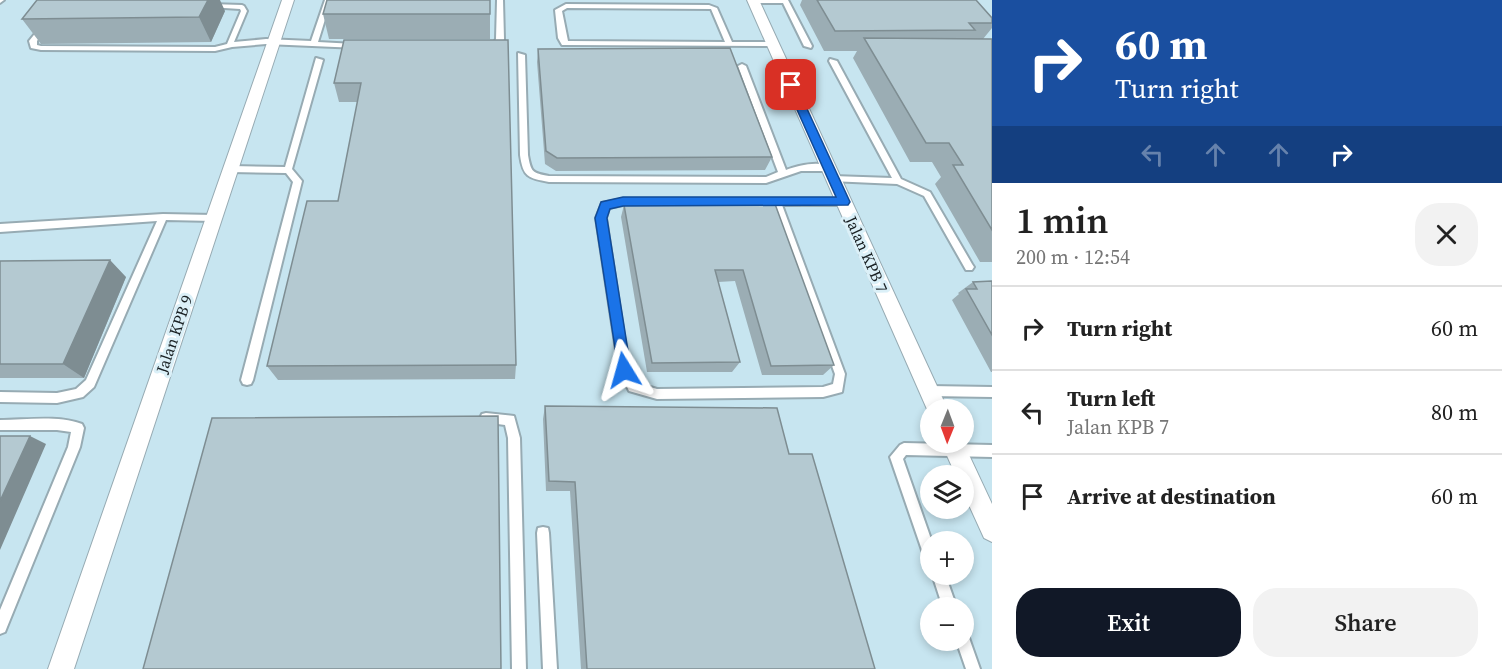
<!DOCTYPE html>
<meta charset="utf-8">
<style>
body{margin:0;font-family:"Source Serif 4",serif;background:#f2f2f2;color:#222;height:100vh;display:flex;flex-direction:column;font-size:22px;white-space:nowrap}
*{box-sizing:border-box;margin:0}
p{font-size:20px;color:#767676}
.icon{flex:none;width:33px;height:33px;fill:none;stroke:currentColor;stroke-width:2;stroke-linecap:round;stroke-linejoin:round}
.map{position:relative;flex:1;overflow:hidden}
.side{display:flex;flex-direction:column;background:#fff;width:510px}
.side>*{flex:none}
.hud{background:#1a4fa0;color:#fff;overflow:hidden}
.needle{width:39px;rotate:181deg}
.fabs{position:absolute;left:920px;top:399px;display:grid;gap:12px}
.fabs a{display:grid;place-items:center;width:54px;height:54px;border-radius:50%;background:#fff;box-shadow:0 3px 9px #0003;font-size:30px}
.pin{position:absolute;display:grid;place-items:center;width:51px;height:51px;color:#fff;margin:-26px;border-radius:12px;box-shadow:0 3px 9px #0006}
.me{position:absolute;width:66px;margin:-33px;rotate:352deg;stroke-linejoin:round;filter:drop-shadow(0 0 4px #0008)}
.turn{display:flex;align-items:center;gap:21px;height:126px;padding:0 24px;font-size:27px}
.turn .icon{width:78px;height:78px;stroke-width:2.5}
.turn b{display:block;font-size:42px;line-height:51px}
.lanes{display:flex;align-items:center;height:57px;padding:0 24px;background:#0003;justify-content:center;gap:30px;direction:ltr}
.lanes .off{opacity:.35}
.round{display:grid;place-items:center;flex:none;width:63px;height:63px;border-radius:24px;background:#f2f2f2}
.head{display:flex;align-items:center;justify-content:space-between;height:102px;padding:0 24px}
h1{font-size:36px;font-weight:600;line-height:45px}
.primary-button{display:flex;gap:12px;margin-top:auto;padding:12px 24px}
.primary-button a{flex:1;height:69px;border-radius:24px;background:#111827;color:#fff;font-size:24px;font-weight:600;line-height:69px;text-align:center}
.primary-button a+a{background:#f2f2f2;color:#222}
ul{padding:0;list-style:none}
li{display:flex;align-items:center;gap:18px;height:84px;padding:0 24px;border-top:2px solid #e0e0e0}
li div{flex:1}
li b{display:block;font-size:22px}
li em{font-style:normal}
main{display:flex;flex:1;min-height:0}
.map>svg:first-child{display:block}
</style>
<main>
<div class="map">
<svg width="992" height="669" viewBox="0 0 992 669">
<rect width="100%" height="100%" fill="#dbf0f8"/>
<path fill="#c7e5f0" fill-rule="evenodd" d="M0,0H992V669H0ZM930,410H963V442H930ZM930,476H963V508H930ZM930,542H963V574H930ZM930,608H963V640H930Z"/>
<g fill="none" stroke-linecap="round" stroke-linejoin="round">
<defs>
<path id="lane" d="M0,0H4L0,3Z
M325,0H331L318,42L355,44L359,46L358,48L266,44L232,47L215,51L41,50L31,48L29,41L42,25L44,24L47,26L37,41V45L41,46L215,47L227,44L241,11L240,9L208,7V5L210,4L242,5L244,6L247,11L234,42L266,39L311,41Z
M497,0H503L504,39L500,47L491,48L487,46L494,43L496,39Z
M750,0H788L812,46L811,48L804,46L783,3H753L751,2Z
M566,4L709,5L717,8L732,42H773L777,44L773,46L565,45H562L558,38L555,10ZM567,8L711,9L725,42L568,41L562,11Z
M518,53L525,55L528,155C531,172 532,173 549,176L766,177L778,172L738,66L742,64L746,66L786,170C799,165 821,160 832,168L828,171H801L766,183L549,182C528,178 523,177 520,155Z
M316,58L323,60L292,169L302,181L253,380L251,384L247,385L243,384L241,380L293,182L286,173L231,172L227,169L231,166L285,167Z
M830,59L837,61L901,179L930,192L972,264L974,267L972,270H966L924,196L897,184L830,181V177L833,176L892,178L829,61Z
M623,199L847,200L848,202L844,205H782L845,374L842,392L823,397L657,399L629,391L619,370L596,218L602,203ZM623,205H773L835,374L833,384L823,387L657,389L637,383L629,369L606,218L609,208Z
M163,214L214,215L219,218L214,221L166,220L94,387L83,397L57,403L0,402V392L57,393L76,389L86,380L157,221L0,232V224Z
M929,386L992,387V397L929,396L925,395L923,391L925,387Z
M486,413L514,416L520,438L526,669H512L508,438L505,425L482,422L480,418L482,414Z
M0,420C26,420 57,415 82,424L84,428L80,447L7,627L5,632L0,634V610L68,447L71,432L57,430H0Z
M904,443L992,445V457L906,455L903,459L932,542H930V560L925,558L923,553L890,457L900,445Z
M543,527L548,528L549,533L557,669H543L537,533L538,528Z
M932,574H945L957,608H943Z
M963,633L968,635L980,669H966L956,640H963Z"/>
<path id="street" d="M282,0H294L74,669H48Z
M747,0H759L948,410H930V416Z
M941,442H963L992,504V542L984,538L963,492V476H956Z"/>
</defs>
<use href="#lane" stroke="#97abb3" stroke-width="4"/>
<use href="#street" stroke="#97abb3" stroke-width="2"/>
<use href="#lane" fill="#fff" fill-rule="evenodd"/>
<use href="#street" fill="#fff" fill-rule="evenodd"/>
</g>
<path fill="#9badb4" d="M327,0H490V39H329L323,14Z
M802,0H976L992,18V28L983,39H992V262H980L935,184L941,177L932,162H910L853,58L857,51H824L800,5Z
M225,11L211,42L41,44L22,19Z
M344,40L516,365L515,379L278,380L267,366L338,201L358,102H339L334,83Z
M538,49L772,157L765,170L556,171L545,164L537,62Z
M775,204L834,365L823,375H762L735,281L718,282L740,362L732,372H647L621,217L624,205Z
M0,261L126,277L84,378H0Z
M992,281V372H991L952,300L959,294L958,293L973,282Z
M545,406L789,454L875,669H581L570,491H546L543,419Z"/>
<path fill="#7e8d92" d="M207,0H220L225,11L211,42L199,17Z
M110,260L126,277L84,378L63,364Z
M30,436L46,444L0,550V501Z"/>
<path fill="#b4c9d1" stroke="#7e8d92" stroke-width="1.5" d="M37,0H208L199,17L22,19Z
M327,0H490V14H323Z
M817,0H976L992,18V23H969L975,30L835,31Z
M864,38L992,39V230L953,165H963L949,143H926Z
M344,40H508L516,365L267,366L307,201H338L361,83H334Z
M730,48L772,157L557,158L546,151L538,49Z
M775,204L834,365L771,366L743,270H715L740,362L652,363L624,205Z
M110,260L63,364H0V261Z
M992,281V335L966,289H977L973,282Z
M545,406L777,408L789,454H812L875,669H587L575,482L549,481Z
M498,416L501,669H143L212,418Z
M0,436H30L0,501Z"/>
<path fill="#1a73e8" stroke="#114b97" stroke-width="1.5" d="M791,82L796,85L850,202L848,205L623,206L610,209L607,218L631,370L629,374L624,376L619,374L595,218L601,202L623,197H836L786,85Z"/>
<g text-anchor="middle" dominant-baseline="central" stroke-width="6" stroke-linejoin="round" paint-order="stroke">
<g font-size="16" fill="#192023" stroke="#dbf0f8">
<text transform="translate(867 254) rotate(66)">Jalan KPB 7</text>
<text transform="translate(174 334) rotate(-71)">Jalan KPB 9</text>
</g>
</g>
</svg>
<div class="fabs">
<a><svg class="needle" viewBox="-14 -14 28 28"><path d="M0-13l5 13h-10z" fill="#e53935"/><path d="M0 13l5-13h-10z" fill="#767676"/></svg></a>
<a><svg class="icon" aria-label="layers" viewBox="0 0 24 24"><path d="M12 4l9 5-9 5-9-5zM3 14l9 5 9-5"/></svg></a>
<a>+</a>
<a>−</a>
</div>
<div class="pin" style="left:791px;top:85px;background:#d93025"><svg class="icon" aria-label="arrive" viewBox="0 0 24 24"><path d="M6 21V4h12l-3 4 3 4H6"/></svg></div>
<svg class="me" style="left:624px;top:370px" viewBox="-20 -20 40 40"><path d="M0-17L14 15 0 8-14 15z" fill="#1a73e8" stroke="#fff" stroke-width="4"/></svg>
</div>
<section class="side">
<div class="hud">
<div class="turn"><svg class="icon" aria-label="right" viewBox="0 0 24 24"><path d="M7 20v-9h11M14 6l5 5-5 5"/></svg><div><b>60 m</b>Turn right</div></div>
<div class="lanes"><svg class="icon off" aria-label="left" viewBox="0 0 24 24"><path d="M17 20v-9H6M10 6l-5 5 5 5"/></svg><svg class="icon off" aria-label="ahead" viewBox="0 0 24 24"><path d="M12 20V5M6 11l6-6 6 6"/></svg><svg class="icon off" aria-label="ahead" viewBox="0 0 24 24"><path d="M12 20V5M6 11l6-6 6 6"/></svg><svg class="icon" aria-label="right" viewBox="0 0 24 24"><path d="M7 20v-9h11M14 6l5 5-5 5"/></svg></div>
</div>
<div class="head"><div><h1>1 min</h1><p>200 m · 12:54</p></div><a class="round"><svg class="icon" aria-label="close" viewBox="0 0 24 24"><path d="M6 6l12 12M18 6L6 18"/></svg></a></div>
<ul>
<li><svg class="icon" aria-label="right" viewBox="0 0 24 24"><path d="M7 20v-9h11M14 6l5 5-5 5"/></svg><div><b>Turn right</b></div><em>60 m</em></li>
<li><svg class="icon" aria-label="left" viewBox="0 0 24 24"><path d="M17 20v-9H6M10 6l-5 5 5 5"/></svg><div><b>Turn left</b><p>Jalan KPB 7</p></div><em>80 m</em></li>
<li><svg class="icon" aria-label="arrive" viewBox="0 0 24 24"><path d="M6 21V4h12l-3 4 3 4H6"/></svg><div><b>Arrive at destination</b></div><em>60 m</em></li>
</ul>
<div class="primary-button"><a>Exit</a><a>Share</a></div>
</section>
</main>
